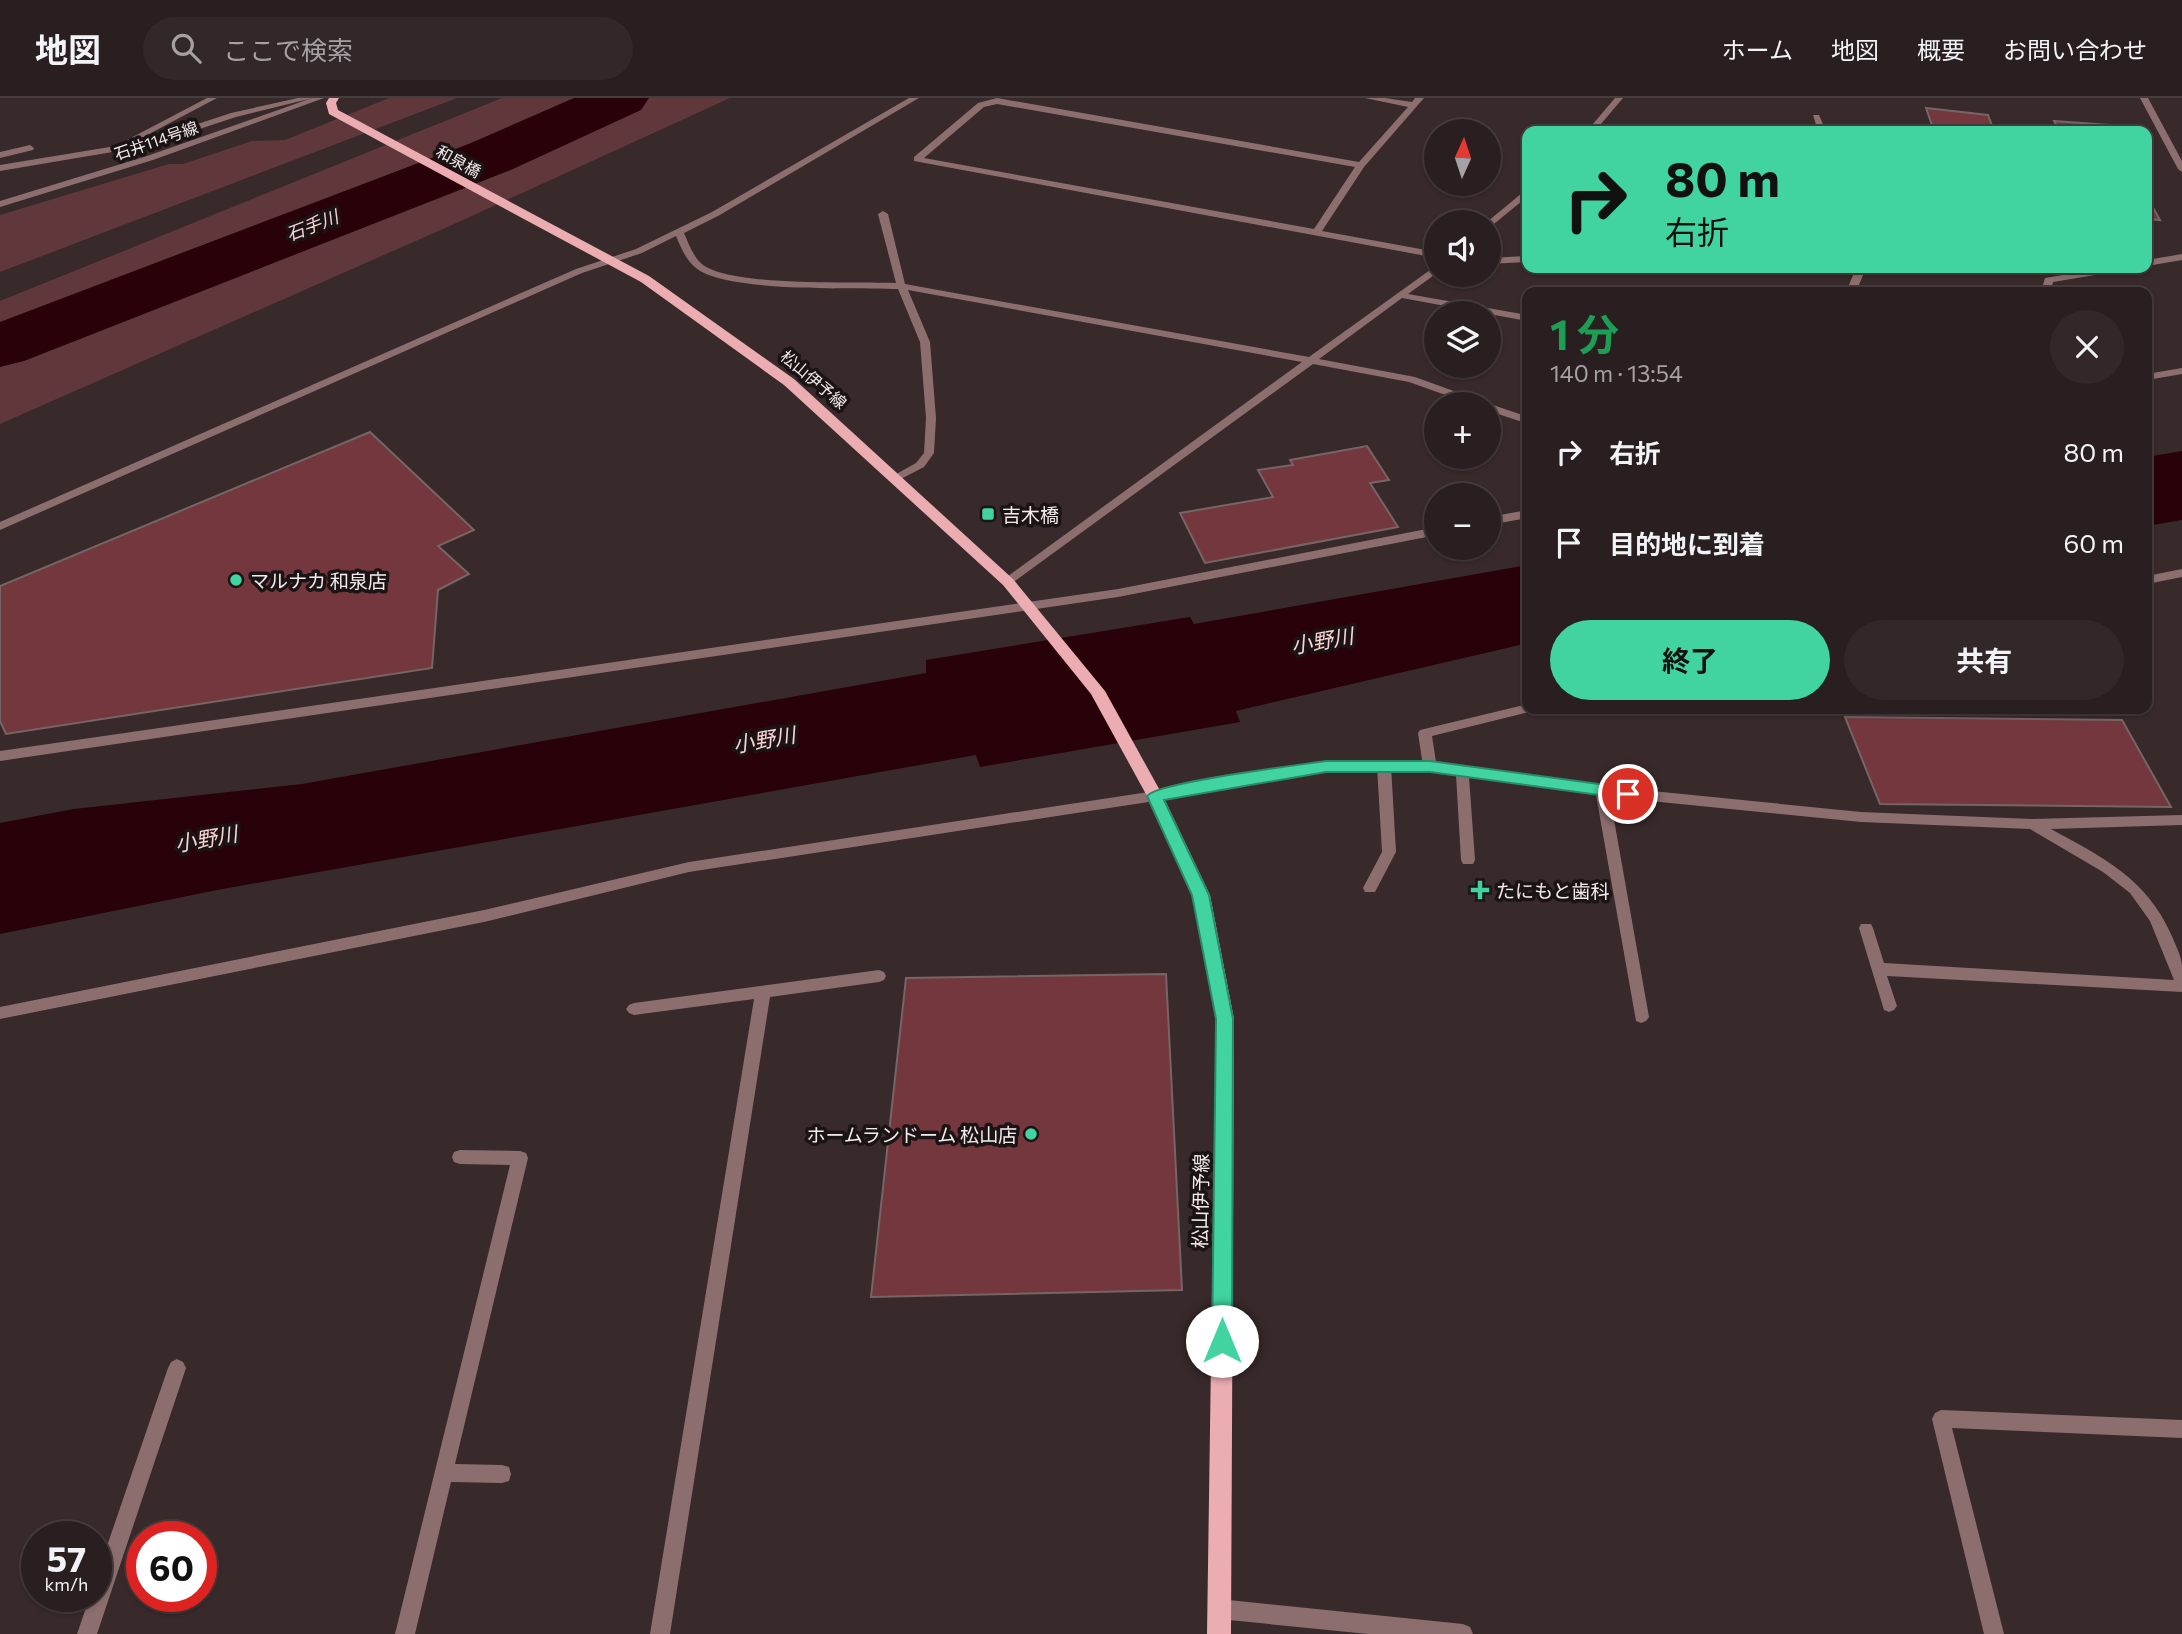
<!DOCTYPE html>
<html lang="ja">
<meta charset="utf-8">
<style>
body{margin:0;font-family:Commissioner,"Noto Sans JP",sans-serif;background:#322729;color:#f1f3f6;height:100vh;display:flex;flex-direction:column;font-size:26px;white-space:nowrap}
*{box-sizing:border-box;margin:0}
p{font-size:23px;color:#a5a2a5}
.icon{flex:none;width:38px;height:38px;fill:none;stroke:currentColor;stroke-width:2;stroke-linecap:round;stroke-linejoin:round}
.map{position:relative;flex:1;overflow:hidden}
.sheet{position:absolute;left:1522px;top:189px;width:630px;height:427px;display:flex;flex-direction:column;background:#2a1f20;border-radius:14px;box-shadow:0 2px 5px #0004,0 0 0 2px #463d3e}
.sheet>*{flex:none}
.guide{position:absolute;left:1522px;top:28px;width:630px;height:147px;border-radius:14px;box-shadow:0 2px 5px #0004,0 0 0 2px #463d3e;background:#41d4a1;color:#111;overflow:hidden}
.needle{width:46px;rotate:3deg}
.controls{position:absolute;left:1424px;top:21px;display:grid;gap:14px}
.controls a{display:grid;place-items:center;width:77px;height:77px;border-radius:50%;background:#2a1f20;box-shadow:0 2px 5px #0004,0 0 0 2px #463d3e;font-size:35px}
.speed{position:absolute;left:21px;top:1423px;display:flex;gap:14px;font-size:35px;font-weight:700;text-align:center}
.speed>*{display:grid;place-content:center;width:91px;height:91px;border-radius:50%;background:#2a1f20;box-shadow:0 2px 5px #0004,0 0 0 2px #463d3e;line-height:1}
.speed small{font-size:18px;font-weight:400}
.speed .limit{border:10px solid #d22;background:#fff;color:#111}
.pin{position:absolute;display:grid;place-items:center;width:60px;height:60px;color:#fff;margin:-30px;border:4px solid #fff;border-radius:50%;box-shadow:0 2px 7px #0007}
.me{position:absolute;width:77px;margin:-38px;rotate:0deg;stroke-linejoin:round;filter:drop-shadow(0 0 5px #0008)}
.turn{display:flex;align-items:center;gap:24px;height:147px;padding:0 28px;font-size:32px}
.turn .icon{width:91px;height:91px;stroke-width:2.5}
.turn b{display:block;font-size:49px;line-height:60px}
.round{display:grid;place-items:center;flex:none;width:74px;height:74px;border-radius:37px;background:#322729}
.overview{display:flex;align-items:center;justify-content:space-between;height:119px;padding:0 28px}
h1{font-size:42px;font-weight:700;line-height:52px;color:#1e9e55}
.action{display:flex;gap:14px;margin-top:auto;padding:14px 28px}
.action a{flex:1;height:80px;border-radius:42px;background:#41d4a1;color:#111;font-size:28px;font-weight:700;line-height:80px;text-align:center}
.action a+a{background:#322729;color:#f1f3f6}
ul{padding:0;list-style:none}
li{display:flex;align-items:center;gap:21px;height:91px;padding:0 28px}
li div{flex:1}
li b{display:block;font-size:26px}
li em{font-style:normal}
header{display:flex;align-items:center;gap:42px;box-sizing:border-box;height:98px;padding:0 35px;background:#2a1f20;border-bottom:2px solid #463d3e}
header strong{font-size:33px}
nav{display:flex;gap:38px;margin-inline-start:auto;font-size:24px}
.search{width:490px;height:63px;background:#322729;display:flex;align-items:center;gap:18px;box-sizing:border-box;padding:0 24px;border-radius:38px;color:#a5a2a5;font-size:26px}
.map>svg:first-child{display:block}
</style>
<header>
<strong>地図</strong>
<div class="search"><svg class="icon" aria-label="search" viewBox="0 0 24 24"><circle cx="10" cy="10" r="6"/><path d="M15 15l6 6"/></svg>ここで検索</div>
<nav><a>ホーム</a><a>地図</a><a>概要</a><a>お問い合わせ</a></nav>
</header>
<div class="map">
<svg width="2182" height="1536" viewBox="0 0 2182 1536">
<rect width="100%" height="100%" fill="#38292a"/>
<path fill="#60383b" d="M389,0H457L0,174V117L169,66H183L252,43L285,42Z
M502,0H730L452,127L0,326V203Z"/>
<path fill="#290108" d="M2182,353V422L2147,428V359Z
M1528,467V545L1236,613L1240,624L980,669L976,657L217,792L0,836V725L74,711L302,686L926,575V562L1190,519L1194,526Z"/>
<g fill="none" stroke-linecap="round" stroke-linejoin="round">
<path fill="#290108" fill-rule="evenodd" d="M574,0H649L641,12L513,71L24,263L0,269V224L471,45Z"/>
</g>
<path fill="#73373d" stroke="#766566" stroke-width="2" d="M1926,10L1988,17L1994,33H1934Z
M2054,23L2109,27L2113,33H2052L2059,32Z
M2147,99L2160,122L2147,121Z
M370,334L474,432L438,448L469,476L438,492L432,570L6,636L0,623V488Z
M1367,348L1389,382L1370,385L1398,429L1205,465L1180,415L1273,399L1258,372L1293,367L1290,362Z
M1845,619L2122,622L2171,709L1880,706Z
M1166,876L1182,1192L871,1199L906,880Z"/>
<g fill="none" stroke-linecap="round" stroke-linejoin="round">
<path fill="#8c6e6f" fill-rule="evenodd" d="M207,0H217L134,44L127,42Z
M298,0H313L236,19L148,48L0,73V67L146,43L231,15Z
M909,0H919L718,118L684,135C689,146 693,159 703,167C734,189 854,183 896,185L878,116L883,113L888,116L905,186L1309,259L1437,167V175L1408,196L1528,217V223L1402,200L1319,261L1415,279L1484,304L1485,306H1471L1409,284L1313,266L1008,488L1002,484L1004,481L1302,264L908,192L930,244L936,320L934,355L924,369L895,384L889,381L891,379L916,365L924,355L926,320L920,244L898,191C853,189 727,195 696,170C686,162 681,150 676,138L642,155L582,175L0,432V424L576,171L636,151L712,114Z
M997,0L1359,64L1408,9L1365,0H1385L1412,4L1415,0H1424L1364,69L1322,133L1437,154V160L914,63V59L978,5ZM997,6L1355,69L1314,131L924,60L984,9Z
M1615,0H1623L1595,33H1587Z
M2140,0H2148L2182,63V74L2178,71Z
M1813,17H1819L1826,33H1818Z
M30,47L34,50L33,52L0,60V54Z
M1528,90V98L1489,130V124H1487Z
M2182,156V162L2147,168V162Z
M1528,158V164L1489,166V160Z
M1856,170H1866L1856,194H1846Z
M2103,170H2124L2119,173L2053,184L2051,194H2041L2045,180Z
M2182,270V276L2147,282V276Z
M1487,306L1493,307L1528,319V326L1489,313V306Z
M1528,412V420L1489,427V419Z
M1437,429V437L1118,499L0,663V653L1118,491Z
M2182,471V479L2147,486V478Z
M1528,606V611H1534L1533,613L1432,638L1436,664L1602,688L1861,714L2032,721L2182,717V727L2051,731C2102,759 2146,780 2171,836C2175,846 2181,857 2182,867C2182,876 2182,885 2182,894L1887,878L1897,908L1894,912L1889,914L1884,912L1859,830L1861,826H1871L1873,830L1884,865L2174,882L2150,823L2130,795L2103,774L2030,731L1861,724L1610,699L1649,919L1646,923L1641,925L1636,923L1596,697L1469,679L1475,762L1473,766H1463L1461,762L1456,677L1430,673L1423,668L1418,635L1420,632Z
M1384,663L1391,668L1396,754L1375,794H1365L1363,790L1382,754L1377,668Z
M1155,693L1162,698L1155,703L689,774L484,824L0,921V909L484,812L689,764Z
M879,872L884,874L886,878L884,882L879,884L770,899L670,1536H650L754,901L634,917L629,915L626,911L629,907L634,905Z
M460,1052L520,1053L526,1055L528,1060L455,1366L502,1367L509,1369L511,1376L509,1383L502,1385L451,1384L415,1536H395L510,1067L460,1066L454,1064L452,1059L454,1054Z
M177,1261L183,1264L186,1270L97,1536H77L90,1498H96V1480L168,1270L171,1264Z
M1941,1312L2182,1322V1340L1952,1330L2004,1536H1984L1932,1321L1935,1315Z
M1219,1501L1463,1526L1470,1529L1473,1536H1368L1219,1521L1212,1518L1209,1511L1212,1504Z"/>
<path fill="#8c6e6f" fill-rule="evenodd" d="M312,0H324L153,62L0,109V103L147,58Z
M1326,663H1430L1437,668L1430,673H1326L1210,691L1155,703L1148,698L1155,693L1210,681Z"/>
<path fill="#ebadb1" fill-rule="evenodd" d="M329,0H339L336,5L338,12L649,178L794,281L1013,481L1105,593L1163,698L1210,797L1234,921L1231,1536H1207L1216,921L1192,797L1147,698L1091,596L1003,487L784,287L641,184L329,16L326,5Z"/>
</g>
<path fill="#41d4a1" stroke="#2a8a69" stroke-width="2" d="M1326,663H1430L1628,690L1636,696L1628,701L1430,674H1326L1164,702L1209,797L1233,921L1232,1243L1229,1249L1222,1252L1215,1249L1212,1243L1216,921L1192,797L1147,698C1157,684 1300,667 1326,663Z"/>
<g fill="#41d4a1" stroke="#1b1414" stroke-width="2.5">
<rect x="981" y="409" width="14" height="14" rx="3.5"/>
<circle cx="236" cy="482" r="7"/>
<path d="M1476.5 781.5h7v7h7v7h-7v7h-7v-7h-7v-7h7z"/>
<circle cx="1031" cy="1036" r="7"/>
</g>
<g text-anchor="middle" dominant-baseline="central" stroke-width="7" stroke-linejoin="round" paint-order="stroke">
<g font-size="16" fill="#f5ebec" stroke="#1b1414">
<text transform="translate(156 42) rotate(-19)">石井114号線</text>
<text transform="translate(459 63) rotate(29)">和泉橋</text>
<text transform="translate(814 281) rotate(40)">松山伊予線</text>
</g>
<g font-size="18" font-style="italic" fill="#fdd4d6" stroke="#1b1414">
<text transform="translate(312 127) rotate(-21)">石手川</text>
</g>
<g font-size="19" fill="#f5ebec" stroke="#1b1414" text-anchor="start">
<text x="1002" y="416">吉木橋</text>
<text x="250" y="482">マルナカ 和泉店</text>
<text x="1496" y="792">たにもと歯科</text>
<text x="1017" y="1036" text-anchor="end">ホームランドーム 松山店</text>
</g>
<g font-size="19" fill="#f5ebec" stroke="#1b1414">
<text transform="translate(1200 1103) rotate(-89)">松山伊予線</text>
</g>
<g font-size="21" font-style="italic" fill="#fdd4d6" stroke="#1b1414">
<text transform="translate(1322 542) rotate(-10)">小野川</text>
<text transform="translate(764 641) rotate(-10)">小野川</text>
<text transform="translate(206 740) rotate(-10)">小野川</text>
</g>
</g>
</svg>
<div class="controls">
<a><svg class="needle" viewBox="-14 -14 28 28"><path d="M0-13l5 13h-10z" fill="#e53935"/><path d="M0 13l5-13h-10z" fill="#a5a2a5"/></svg></a>
<a><svg class="icon" aria-label="sound" viewBox="0 0 24 24"><path d="M4 9h4l5-4v14l-5-4H4zM17 9q2 3 0 6"/></svg></a>
<a><svg class="icon" aria-label="layers" viewBox="0 0 24 24"><path d="M12 4l9 5-9 5-9-5zM3 14l9 5 9-5"/></svg></a>
<a>+</a>
<a>−</a>
</div>
<div class="speed"><div>57<small>km/h</small></div><div class="limit">60</div></div>
<div class="pin" style="left:1628px;top:696px;background:#d93025"><svg class="icon" aria-label="arrive" viewBox="0 0 24 24"><path d="M6 21V4h12l-3 4 3 4H6"/></svg></div>
<svg class="me" style="left:1222px;top:1243px" viewBox="-20 -20 40 40"><circle r="19" fill="#fff"/><path d="M0-13L10 11 0 6-10 11z" fill="#41d4a1"/></svg>
<div class="guide">
<div class="turn"><svg class="icon" aria-label="right" viewBox="0 0 24 24"><path d="M7 20v-9h11M14 6l5 5-5 5"/></svg><div><b>80 m</b>右折</div></div>
</div>
<section class="sheet">
<div class="overview"><div><h1>1 分</h1><p>140 m · 13:54</p></div><a class="round"><svg class="icon" aria-label="close" viewBox="0 0 24 24"><path d="M6 6l12 12M18 6L6 18"/></svg></a></div>
<ul>
<li><svg class="icon" aria-label="right" viewBox="0 0 24 24"><path d="M7 20v-9h11M14 6l5 5-5 5"/></svg><div><b>右折</b></div><em>80 m</em></li>
<li><svg class="icon" aria-label="arrive" viewBox="0 0 24 24"><path d="M6 21V4h12l-3 4 3 4H6"/></svg><div><b>目的地に到着</b></div><em>60 m</em></li>
</ul>
<div class="action"><a>終了</a><a>共有</a></div>
</section>
</div>
